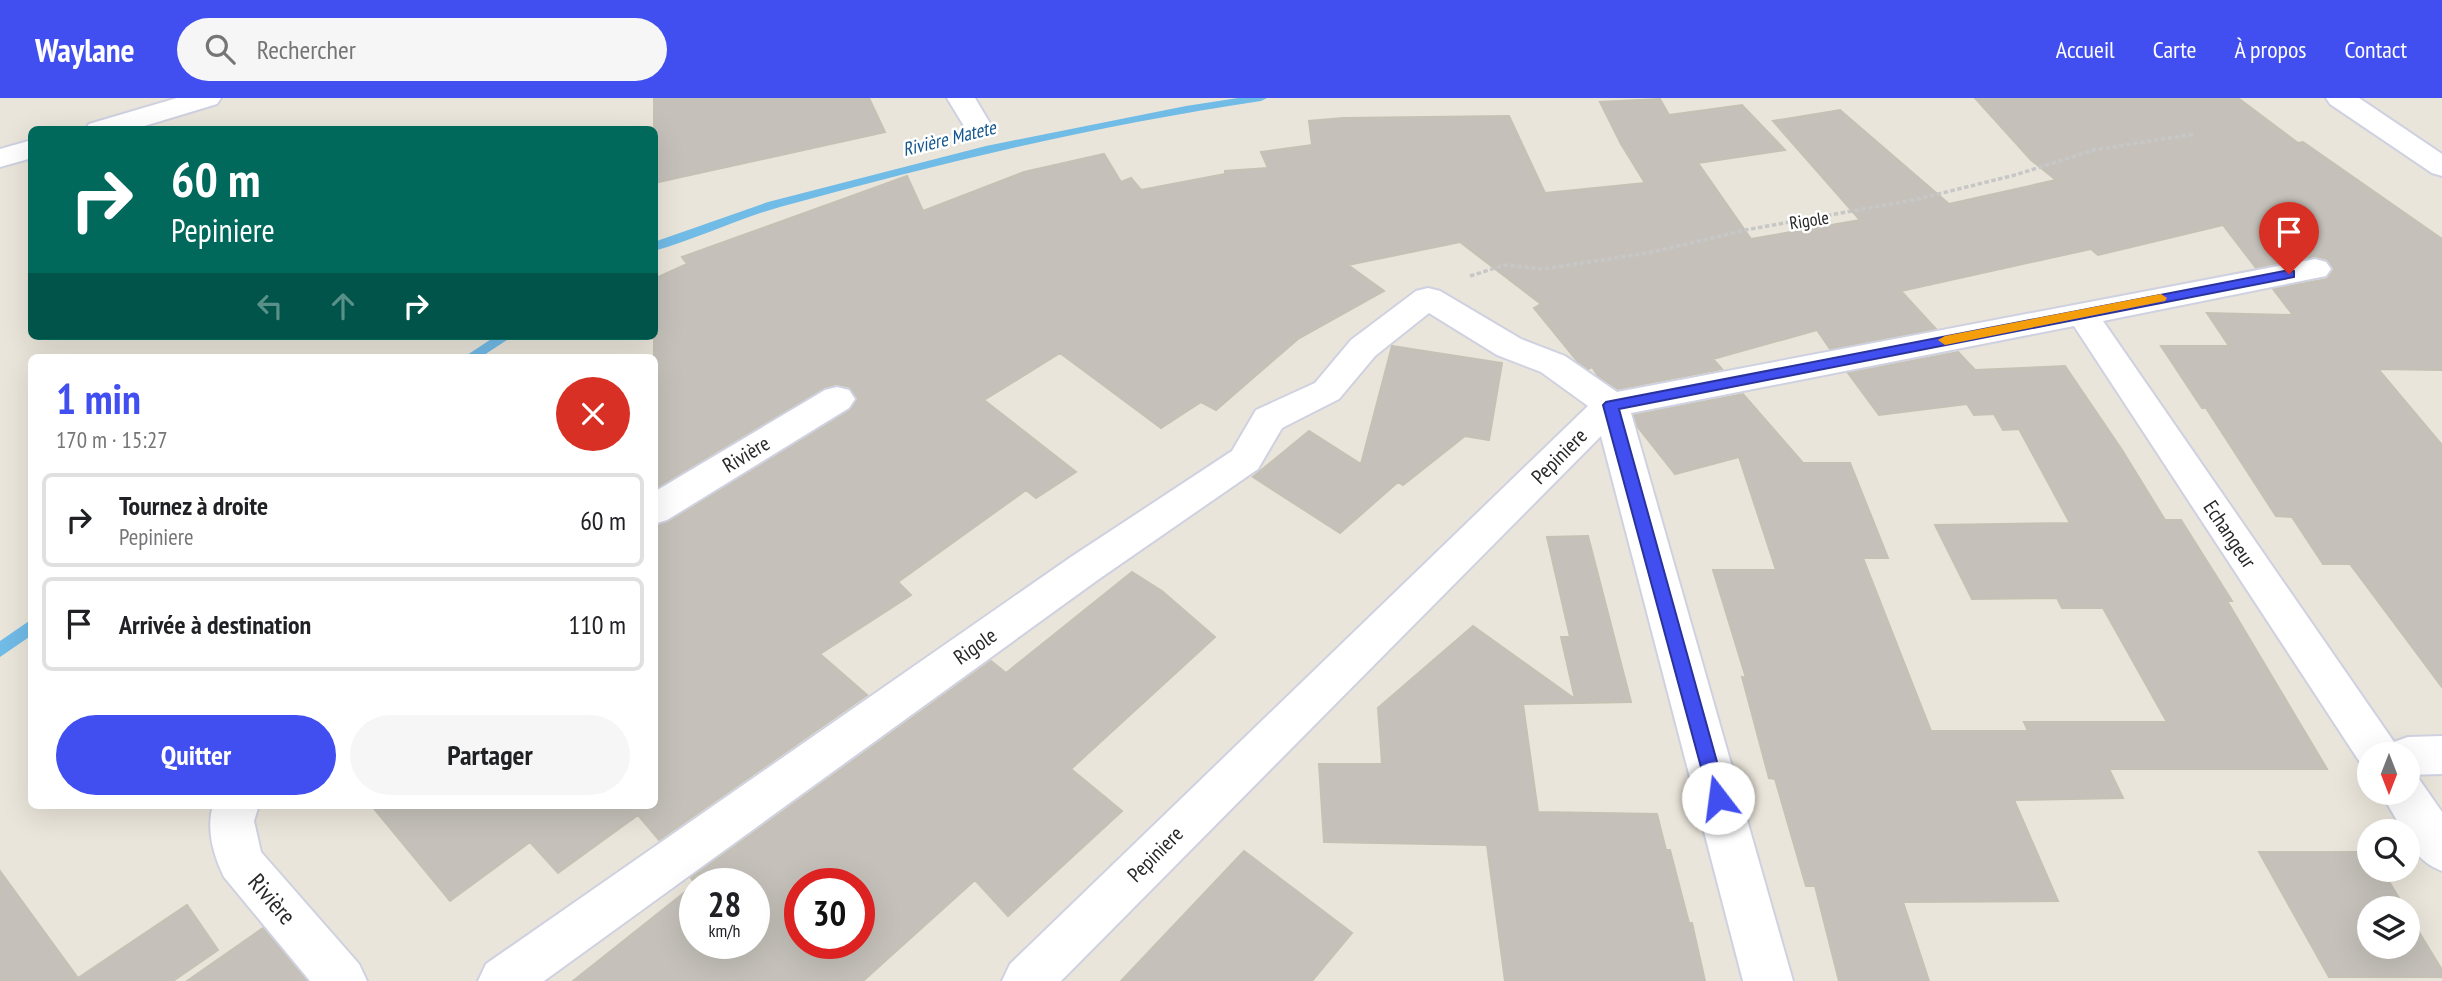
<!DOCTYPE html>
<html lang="fr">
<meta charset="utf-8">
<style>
body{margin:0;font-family:"PT Sans Narrow",sans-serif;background:#f6f6f6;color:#202124;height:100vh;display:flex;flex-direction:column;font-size:26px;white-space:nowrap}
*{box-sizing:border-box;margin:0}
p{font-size:23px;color:#757577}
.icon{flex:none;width:38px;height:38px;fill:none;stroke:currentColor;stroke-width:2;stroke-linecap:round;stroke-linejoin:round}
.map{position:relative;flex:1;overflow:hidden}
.panel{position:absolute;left:28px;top:256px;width:630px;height:455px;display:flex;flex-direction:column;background:#fff;border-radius:10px;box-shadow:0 7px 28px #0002}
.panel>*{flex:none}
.top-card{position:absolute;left:28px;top:28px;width:630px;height:214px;border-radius:10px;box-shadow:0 7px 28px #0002;background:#00695c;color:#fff;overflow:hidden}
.needle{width:46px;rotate:180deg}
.controls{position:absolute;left:2357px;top:644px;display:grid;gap:14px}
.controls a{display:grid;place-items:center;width:63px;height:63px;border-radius:50%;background:#fff;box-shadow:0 7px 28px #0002;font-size:35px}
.speed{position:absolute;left:679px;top:770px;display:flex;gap:14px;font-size:35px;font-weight:700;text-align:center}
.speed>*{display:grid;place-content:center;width:91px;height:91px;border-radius:50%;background:#fff;box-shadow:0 7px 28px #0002;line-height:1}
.speed small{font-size:18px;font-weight:400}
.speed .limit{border:10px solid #d22;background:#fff;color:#111}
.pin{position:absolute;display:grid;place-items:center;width:60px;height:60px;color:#fff;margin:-72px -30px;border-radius:50% 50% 50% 0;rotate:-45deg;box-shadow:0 0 7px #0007}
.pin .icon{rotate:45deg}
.me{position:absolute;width:77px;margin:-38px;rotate:345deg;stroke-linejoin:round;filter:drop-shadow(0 0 5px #0008)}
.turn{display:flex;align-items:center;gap:24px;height:147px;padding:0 28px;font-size:32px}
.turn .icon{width:91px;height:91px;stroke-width:2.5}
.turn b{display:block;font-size:49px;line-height:60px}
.lanes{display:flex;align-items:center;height:66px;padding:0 28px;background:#0003;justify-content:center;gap:35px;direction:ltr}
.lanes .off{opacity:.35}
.round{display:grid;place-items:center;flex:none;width:74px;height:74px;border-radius:37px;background:#f6f6f6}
.summary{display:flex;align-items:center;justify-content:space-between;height:119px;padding:0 28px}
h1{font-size:42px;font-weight:700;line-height:52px;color:#414ef0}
.cta{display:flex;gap:14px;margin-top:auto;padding:14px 28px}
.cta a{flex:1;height:80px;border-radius:42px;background:#414ef0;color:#fff;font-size:28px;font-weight:700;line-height:80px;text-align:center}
.cta a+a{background:#f6f6f6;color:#202124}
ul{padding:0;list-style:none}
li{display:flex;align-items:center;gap:21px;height:94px;margin:0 14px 10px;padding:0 14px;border:4px solid #e0e0e0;border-radius:10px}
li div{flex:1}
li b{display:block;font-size:26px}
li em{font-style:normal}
header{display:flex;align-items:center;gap:42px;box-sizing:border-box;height:98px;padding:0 35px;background:#414ef0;color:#fff}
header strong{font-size:33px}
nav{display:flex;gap:38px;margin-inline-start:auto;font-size:24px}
.search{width:490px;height:63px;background:#f6f6f6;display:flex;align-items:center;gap:18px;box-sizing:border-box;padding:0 24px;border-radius:38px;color:#757577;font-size:26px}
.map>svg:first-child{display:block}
</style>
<header>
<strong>Waylane</strong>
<div class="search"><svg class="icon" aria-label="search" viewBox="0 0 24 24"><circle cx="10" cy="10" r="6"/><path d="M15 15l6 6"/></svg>Rechercher</div>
<nav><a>Accueil</a><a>Carte</a><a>À propos</a><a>Contact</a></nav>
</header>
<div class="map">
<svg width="2442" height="883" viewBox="0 0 2442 883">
<rect width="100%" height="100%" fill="#eae5da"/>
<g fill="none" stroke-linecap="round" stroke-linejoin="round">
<path fill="#71bbe7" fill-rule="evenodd" d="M1238,0H1267L1261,3C1099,27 938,65 780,109C737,121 697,141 654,153V144L768,104L986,48L1186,8Z
M496,238H513L481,259H464Z
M32,521V537L0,559V543Z"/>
</g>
<path fill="#c5c1ba" stroke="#c5c1b4" stroke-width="2" fill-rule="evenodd" d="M654,0H869L885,34L654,85Z
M1975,0H2238L2298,45L2303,44L2442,141V272L2378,271L2442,347V589L2350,466H2323L2292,419L2276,418L2206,310H2202L2161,248H2229L2207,215L2293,217L2273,191L2327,181L2334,171L2327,161L2315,158L2256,170L2223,127L2098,157L2091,151L1901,193L1936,231L1830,251L1817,232L1713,261L1722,271L1618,291L1598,278L1592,269L1588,271L1578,264L1534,210L1541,206L1460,144L1348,167L1384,193L1298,241L1216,312L1201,304L1161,330L1060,255L984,302L1076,374L1036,400L1026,392L898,484L911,497L820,556L867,597L659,742L638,717L558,775L530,744L450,803L371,707H654V428L668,424L850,312L857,302L850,289L836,286L824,290L654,391V181L687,166L682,159L907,78L923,113L1024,74L1104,56L1121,84L1131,80L1141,92L1225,76V73L1268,70L1261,54L1312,47L1309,23L1343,20L1509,18L1545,95L1645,85L1621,46L1600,4L1660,1L1669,17L1742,7L1785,52L1698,65L1751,141L1860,122L1773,23L1840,12L1949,106L2056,82L2031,62Z
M1392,248L1502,265L1489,342L1465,338L1403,387L1398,384L1340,435L1253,379L1309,333L1361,366Z
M1958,254L1975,272L2065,268L2122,352L2165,422H2181L2232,503H2227L2327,671H2109L2123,700L2014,702L2058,803L1903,804L1929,883H1839L1815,788H1806L1775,681L1769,680L1742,579L1746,580L1713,472H1776L1739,359L1675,376L1637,328L1634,317L1743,296L1803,365H1850L1888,460H1863L1931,633H2028L2024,624H2167L2103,510H2062L2057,500L1972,501L1935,427L2070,425L2019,331L2003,332L1994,316L1974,317L1967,306L1879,317L1848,275Z
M1588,438L1631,604L1523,606L1538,714L1657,716L1666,752H1670L1689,825H1692L1705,883H1505L1487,747L1324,744L1319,666H1382L1378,610L1473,528L1575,601L1561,539H1570L1547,439Z
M1132,474L1162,493L1215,539L1071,671L1122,713L1008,818L975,782L863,883H573L695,786V845H754V786H695L691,780L991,563L1006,575ZM800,786H859V845H800Z
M1244,753L1352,835L1312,883H1121Z
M2259,754H2370V772H2382L2405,810H2370V849H2408V816L2442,872V879H2329Z
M0,773L78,880L187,807L218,852L173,883H0Z
M263,830L307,883H187Z"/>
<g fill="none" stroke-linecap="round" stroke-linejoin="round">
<defs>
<path id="minor" d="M177,0H221L217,6L131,32H85L89,26Z
M947,0H975L991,27L987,33L977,36L967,33Z
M2326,0H2359L2442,56V78L2432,75L2330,6Z
M32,42V60L0,69V51Z
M2315,161L2326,164L2331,171L2326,178L2103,223L2394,644L2408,639L2442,638V676L2408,677V656H2370V672L2363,669L2074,228L1631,315L1793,883H1743L1601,338L1061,883H1002L1010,866L1588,308L1541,274L1497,257L1429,215L1375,258L1339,301L1282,330L1258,371L1099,481L544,883H478L486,866L1071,459L1232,353L1256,312L1315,285L1351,242L1416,193L1428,190L1440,193L1521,241L1565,258L1617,294Z
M837,289L849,292L855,301L849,310L667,422L654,426V394L825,292Z
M2408,677L2419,681L2442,714V773C2426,767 2408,752 2408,733H2403L2381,695H2408Z
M213,707H259L254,723L261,754L359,866L367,883H310L224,779C213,756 206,731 213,707Z"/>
</defs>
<use href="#minor" stroke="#cfd1e0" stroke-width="4"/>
<path stroke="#c7c7c7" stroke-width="3.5" stroke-dasharray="4.5 2.5" stroke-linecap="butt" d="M1470,178L1505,167L1543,171L1648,155L1745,132L1914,102L2015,77L2094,52L2194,36"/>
<use href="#minor" fill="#fff" fill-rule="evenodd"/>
</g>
<path fill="#414ef0" stroke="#2a339c" stroke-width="2" d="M2289,172L2294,173V179L1619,311L1727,700L1724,706L1718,708L1711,706L1603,307L1606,304Z"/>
<path fill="#f59e0b" d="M2161,196L2167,200L2165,203L1945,247L1938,242L1945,238Z"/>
<g text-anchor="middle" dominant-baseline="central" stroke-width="5" stroke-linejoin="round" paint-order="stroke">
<g font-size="18" fill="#282828" stroke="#fff">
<text transform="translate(1809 122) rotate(-9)">Rigole</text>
</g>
<g font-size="19" font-style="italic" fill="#145790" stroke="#fff">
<text transform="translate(949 40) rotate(-14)">Rivière Matete</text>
</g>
<g font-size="21" fill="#282828" stroke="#fff">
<text transform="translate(746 356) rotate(-31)">Rivière</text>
<text transform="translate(1559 358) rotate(-45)">Pepiniere</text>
<text transform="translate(2230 436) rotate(56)">Echangeur</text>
<text transform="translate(975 548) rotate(-35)">Rigole</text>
<text transform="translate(1155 756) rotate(-45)">Pepiniere</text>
</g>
<g font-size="24" fill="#282828" stroke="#fff">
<text transform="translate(272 801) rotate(49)">Rivière</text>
</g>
</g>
</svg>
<div class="controls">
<a><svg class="needle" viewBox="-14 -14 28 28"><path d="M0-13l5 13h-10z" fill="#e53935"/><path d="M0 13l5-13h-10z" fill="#757577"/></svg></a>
<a><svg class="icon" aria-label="search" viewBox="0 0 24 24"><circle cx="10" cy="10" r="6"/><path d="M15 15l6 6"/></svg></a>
<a><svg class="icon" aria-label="layers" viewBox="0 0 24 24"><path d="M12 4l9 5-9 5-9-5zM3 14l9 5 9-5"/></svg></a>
</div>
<div class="speed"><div>28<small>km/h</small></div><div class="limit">30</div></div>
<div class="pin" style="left:2289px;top:176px;background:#d93025"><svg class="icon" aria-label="arrive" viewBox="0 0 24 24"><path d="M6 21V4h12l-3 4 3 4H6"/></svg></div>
<svg class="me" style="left:1718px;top:700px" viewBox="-20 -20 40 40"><circle r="19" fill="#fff"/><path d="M0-13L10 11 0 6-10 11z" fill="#414ef0"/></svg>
<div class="top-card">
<div class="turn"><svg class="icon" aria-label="right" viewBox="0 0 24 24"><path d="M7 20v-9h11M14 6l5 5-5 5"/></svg><div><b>60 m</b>Pepiniere</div></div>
<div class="lanes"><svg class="icon off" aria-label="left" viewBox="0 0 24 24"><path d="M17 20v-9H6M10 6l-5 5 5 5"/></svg><svg class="icon off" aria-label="ahead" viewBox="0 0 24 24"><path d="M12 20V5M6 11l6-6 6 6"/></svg><svg class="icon" aria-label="right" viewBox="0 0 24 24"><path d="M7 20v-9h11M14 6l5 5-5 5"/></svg></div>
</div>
<section class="panel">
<div class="summary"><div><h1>1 min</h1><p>170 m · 15:27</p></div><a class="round" style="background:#d93025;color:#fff"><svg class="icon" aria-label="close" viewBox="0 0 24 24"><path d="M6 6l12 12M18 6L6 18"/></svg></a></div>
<ul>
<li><svg class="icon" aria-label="right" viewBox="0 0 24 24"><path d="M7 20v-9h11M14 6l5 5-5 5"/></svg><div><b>Tournez à droite</b><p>Pepiniere</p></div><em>60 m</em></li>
<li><svg class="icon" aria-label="arrive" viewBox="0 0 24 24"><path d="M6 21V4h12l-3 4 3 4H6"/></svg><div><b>Arrivée à destination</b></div><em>110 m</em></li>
</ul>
<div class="cta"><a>Quitter</a><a>Partager</a></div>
</section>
</div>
